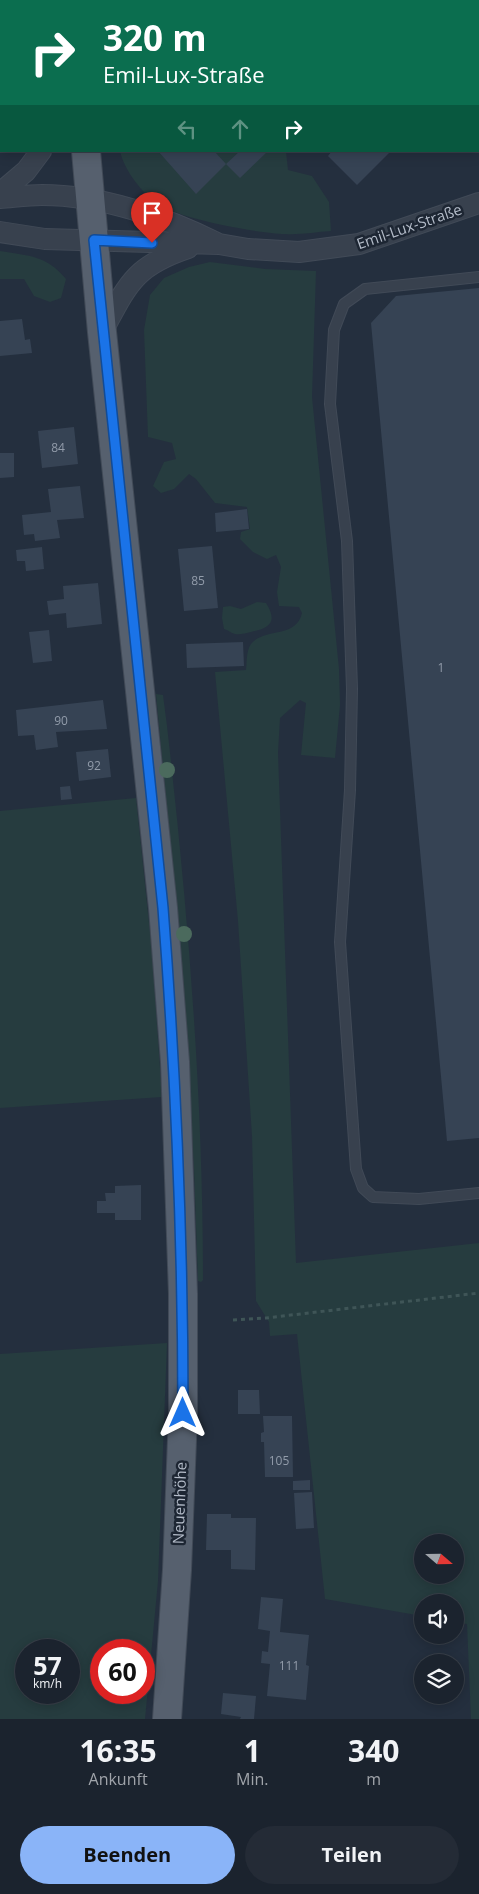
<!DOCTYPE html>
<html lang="de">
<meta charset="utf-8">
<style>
body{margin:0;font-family:"Open Sans",sans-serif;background:#242b36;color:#f1f3f6;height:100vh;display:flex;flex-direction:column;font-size:19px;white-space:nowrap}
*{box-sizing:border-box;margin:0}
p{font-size:16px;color:#a0a4aa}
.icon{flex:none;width:28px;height:28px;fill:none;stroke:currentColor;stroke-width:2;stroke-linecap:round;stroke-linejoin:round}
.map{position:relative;height:1719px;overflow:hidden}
.details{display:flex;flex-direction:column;background:#1b232e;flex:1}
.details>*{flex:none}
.hud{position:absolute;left:0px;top:0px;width:480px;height:152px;box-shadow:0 2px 12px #0003,0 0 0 1px #39404a;background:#0b6e4f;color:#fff;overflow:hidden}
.needle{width:32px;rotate:110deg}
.controls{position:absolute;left:414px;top:1534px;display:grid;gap:10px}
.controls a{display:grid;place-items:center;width:50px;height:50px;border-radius:50%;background:#1b232e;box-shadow:0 2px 12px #0003,0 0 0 1px #39404a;font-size:25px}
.speed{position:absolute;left:15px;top:1639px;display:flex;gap:10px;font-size:25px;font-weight:700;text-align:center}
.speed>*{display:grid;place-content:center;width:65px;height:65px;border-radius:50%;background:#1b232e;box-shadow:0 2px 12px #0003,0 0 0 1px #39404a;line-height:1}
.speed small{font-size:12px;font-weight:400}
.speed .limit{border:8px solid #d22;background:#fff;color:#111}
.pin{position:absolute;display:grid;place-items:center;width:42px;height:42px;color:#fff;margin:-51px -21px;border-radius:50% 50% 50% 0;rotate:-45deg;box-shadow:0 0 5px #0007}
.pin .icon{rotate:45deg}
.me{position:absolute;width:55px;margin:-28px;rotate:0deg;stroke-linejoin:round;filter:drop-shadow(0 0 4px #0008)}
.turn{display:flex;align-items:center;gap:18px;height:105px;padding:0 20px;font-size:22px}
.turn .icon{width:65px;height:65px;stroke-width:2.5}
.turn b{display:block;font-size:35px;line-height:42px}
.lanes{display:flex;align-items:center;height:48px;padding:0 20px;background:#0003;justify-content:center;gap:25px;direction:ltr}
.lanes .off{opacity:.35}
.eta{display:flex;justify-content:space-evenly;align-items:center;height:85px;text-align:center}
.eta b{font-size:30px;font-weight:700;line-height:35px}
.action{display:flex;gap:10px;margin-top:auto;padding:10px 20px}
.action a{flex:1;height:58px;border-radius:30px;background:#8ab4f8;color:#111;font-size:20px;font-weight:700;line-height:58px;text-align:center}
.action a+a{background:#242b36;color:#f1f3f6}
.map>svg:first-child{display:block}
</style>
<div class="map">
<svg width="479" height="1719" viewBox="0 0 479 1719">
<rect width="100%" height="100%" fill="#242f3e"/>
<path fill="#263c3f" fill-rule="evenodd" d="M114,0H356V1H114Z
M120,151H286L288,170L312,176L329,202L331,231C316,232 300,235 285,234C256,233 180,219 158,204C142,193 124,170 120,151Z
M0,251C29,256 46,255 66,279L61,298L50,302L34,296L24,279H0Z
M210,262L265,269L316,271L312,397L339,669L340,705L335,758L301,755L306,703L300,700L280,718L278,753L296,1263L479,1243V1719H471L467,1624L455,1622V1602H422V1616L325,1599L297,1334L270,1336L269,1322L256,1301L252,1136L238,921L215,672L246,670C247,662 246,651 251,644C265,627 296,639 302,613L299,607L279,606L277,592L281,567L276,555L267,559L253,552L240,539L241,532L250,529L247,507L215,503L196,479L189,474L174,489L161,493L153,486L164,462L176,459L172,443L148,437L144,330L150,295L164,278L189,267ZM422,1542H455V1575H422Z
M257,602L266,603C278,622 270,628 251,632C246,633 240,635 235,634C231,633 228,630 224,629L222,618L223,607L230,606L241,609Z
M156,694L163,695L167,726C188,910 203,1095 203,1280L201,1282L198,1281L194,1169L182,968Z
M136,798L152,952L162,1097L0,1108V811Z
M167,1343L158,1581L145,1719H0V1354ZM26,1650H69V1692H26ZM101,1650H144V1692H101Z"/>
<path fill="#364354" d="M158,151H214L226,164L240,151H268L240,178L226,164L196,194Z
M332,151H391L357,185L328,156Z
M479,288V1138L447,1141L371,323L396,296Z
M22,319L25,340L30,339L32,353L0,356V321Z
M74,427L78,464L42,468L38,431Z
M0,453H14V477L0,478Z
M80,486L84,518L57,520L60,538L35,541L34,534L24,535L22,515L51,512L48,489Z
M247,509L249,529L216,532L215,513Z
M212,546L218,608L184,611L178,549Z
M42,547L44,569L26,571L25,561H17L16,550Z
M98,583L102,624L67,628L66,613L49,615L47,601L64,599L63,586Z
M49,630L52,661L33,663L29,632Z
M243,642L244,666L187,668L186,644Z
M103,700L107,729L56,732L58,747L36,750L34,735L18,736L16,710Z
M108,749L111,777L79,781L76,752Z
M70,786L72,799L61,800L60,787Z
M141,1185V1220H115V1213H97V1201H106L105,1193H115V1186Z
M238,1390H259L260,1414H238Z
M263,1416H292L293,1477H265L264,1442H261V1433L264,1432Z
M310,1480V1490H293V1481Z
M312,1492L314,1528L296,1529L294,1493Z
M207,1514H231V1518H256L255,1570L231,1569V1550H206Z
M261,1597L283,1599L280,1632L309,1635L306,1665L309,1666L306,1700L267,1696L270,1664L261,1663L262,1651L268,1652L270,1631L258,1629Z
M223,1693L256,1696L254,1719H240L241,1717L221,1714Z"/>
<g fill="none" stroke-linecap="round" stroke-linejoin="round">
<defs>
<path id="lane" d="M479,277L365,289L344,304L334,330L330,404L347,541L352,689L350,790L340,942L356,1169L363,1188L373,1197L419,1199L479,1193"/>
<path id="street" d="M0,193L26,171L41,151
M0,198C14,197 28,195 42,195C101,195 165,217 217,243
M0,232L45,239L219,244L248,249L299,252L359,244L479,203
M102,332C128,284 134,266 188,248"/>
<path id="primary" d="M72,0V1
M86,151L102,332L163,908L175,1062L183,1294V1413L177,1570L167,1719"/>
</defs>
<use href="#lane" stroke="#414a57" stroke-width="12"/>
<use href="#street" stroke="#414a57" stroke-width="22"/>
<use href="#primary" stroke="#414a57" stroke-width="30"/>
<path stroke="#3f5557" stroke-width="3" stroke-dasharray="4 4" stroke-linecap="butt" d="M233,1320L266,1318L479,1293"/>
<use href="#lane" stroke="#38414e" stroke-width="10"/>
<use href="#street" stroke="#38414e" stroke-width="20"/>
<use href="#primary" stroke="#56606e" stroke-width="28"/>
</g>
<g fill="#4b6a5d">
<circle cx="167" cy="770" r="8"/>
<circle cx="184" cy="934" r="8"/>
</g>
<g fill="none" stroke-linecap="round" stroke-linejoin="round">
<defs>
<path id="route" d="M152,243L94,240L163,908C176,1076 183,1244 183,1413"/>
</defs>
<use href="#route" stroke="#114b97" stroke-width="12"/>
<use href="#route" stroke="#1a73e8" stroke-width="9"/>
</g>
<g text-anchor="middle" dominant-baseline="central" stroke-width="5" stroke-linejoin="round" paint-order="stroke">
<g font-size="12" fill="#929caa">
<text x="58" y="447">84</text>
<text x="198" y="580">85</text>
<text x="441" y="667">1</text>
<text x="61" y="720">90</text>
<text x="94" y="765">92</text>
<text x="279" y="1460">105</text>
<text x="289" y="1665">111</text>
</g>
<g font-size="15" fill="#b4bcc9" stroke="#1d2633">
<text transform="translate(409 226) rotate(-19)">Emil-Lux-Straße</text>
<text transform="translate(179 1503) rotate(-88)">Neuenhöhe</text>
</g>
</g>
</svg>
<div class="controls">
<a><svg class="needle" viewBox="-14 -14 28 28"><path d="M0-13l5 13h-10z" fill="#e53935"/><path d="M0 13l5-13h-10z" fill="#a0a4aa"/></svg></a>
<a><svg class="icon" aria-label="sound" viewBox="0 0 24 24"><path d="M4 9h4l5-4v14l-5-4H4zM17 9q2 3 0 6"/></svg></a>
<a><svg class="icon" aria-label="layers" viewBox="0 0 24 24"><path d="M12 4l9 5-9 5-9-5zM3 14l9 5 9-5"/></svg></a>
</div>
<div class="speed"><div>57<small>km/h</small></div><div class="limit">60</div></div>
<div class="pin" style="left:152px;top:243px;background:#d93025"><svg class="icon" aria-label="arrive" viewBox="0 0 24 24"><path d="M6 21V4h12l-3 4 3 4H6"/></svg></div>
<svg class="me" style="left:183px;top:1413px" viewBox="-20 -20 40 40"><path d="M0-17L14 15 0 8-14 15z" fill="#1a73e8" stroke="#fff" stroke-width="4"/></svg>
<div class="hud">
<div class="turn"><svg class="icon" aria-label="right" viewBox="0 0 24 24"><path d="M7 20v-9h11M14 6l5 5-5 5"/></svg><div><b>320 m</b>Emil-Lux-Straße</div></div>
<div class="lanes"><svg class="icon off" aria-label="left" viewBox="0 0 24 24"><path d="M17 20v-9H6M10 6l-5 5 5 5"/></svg><svg class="icon off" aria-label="ahead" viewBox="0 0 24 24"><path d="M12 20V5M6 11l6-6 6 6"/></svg><svg class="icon" aria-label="right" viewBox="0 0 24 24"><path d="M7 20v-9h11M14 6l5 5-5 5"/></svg></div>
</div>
</div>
<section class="details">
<div class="eta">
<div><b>16:35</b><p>Ankunft</p></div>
<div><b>1</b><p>Min.</p></div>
<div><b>340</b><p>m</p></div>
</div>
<div class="action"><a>Beenden</a><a>Teilen</a></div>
</section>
